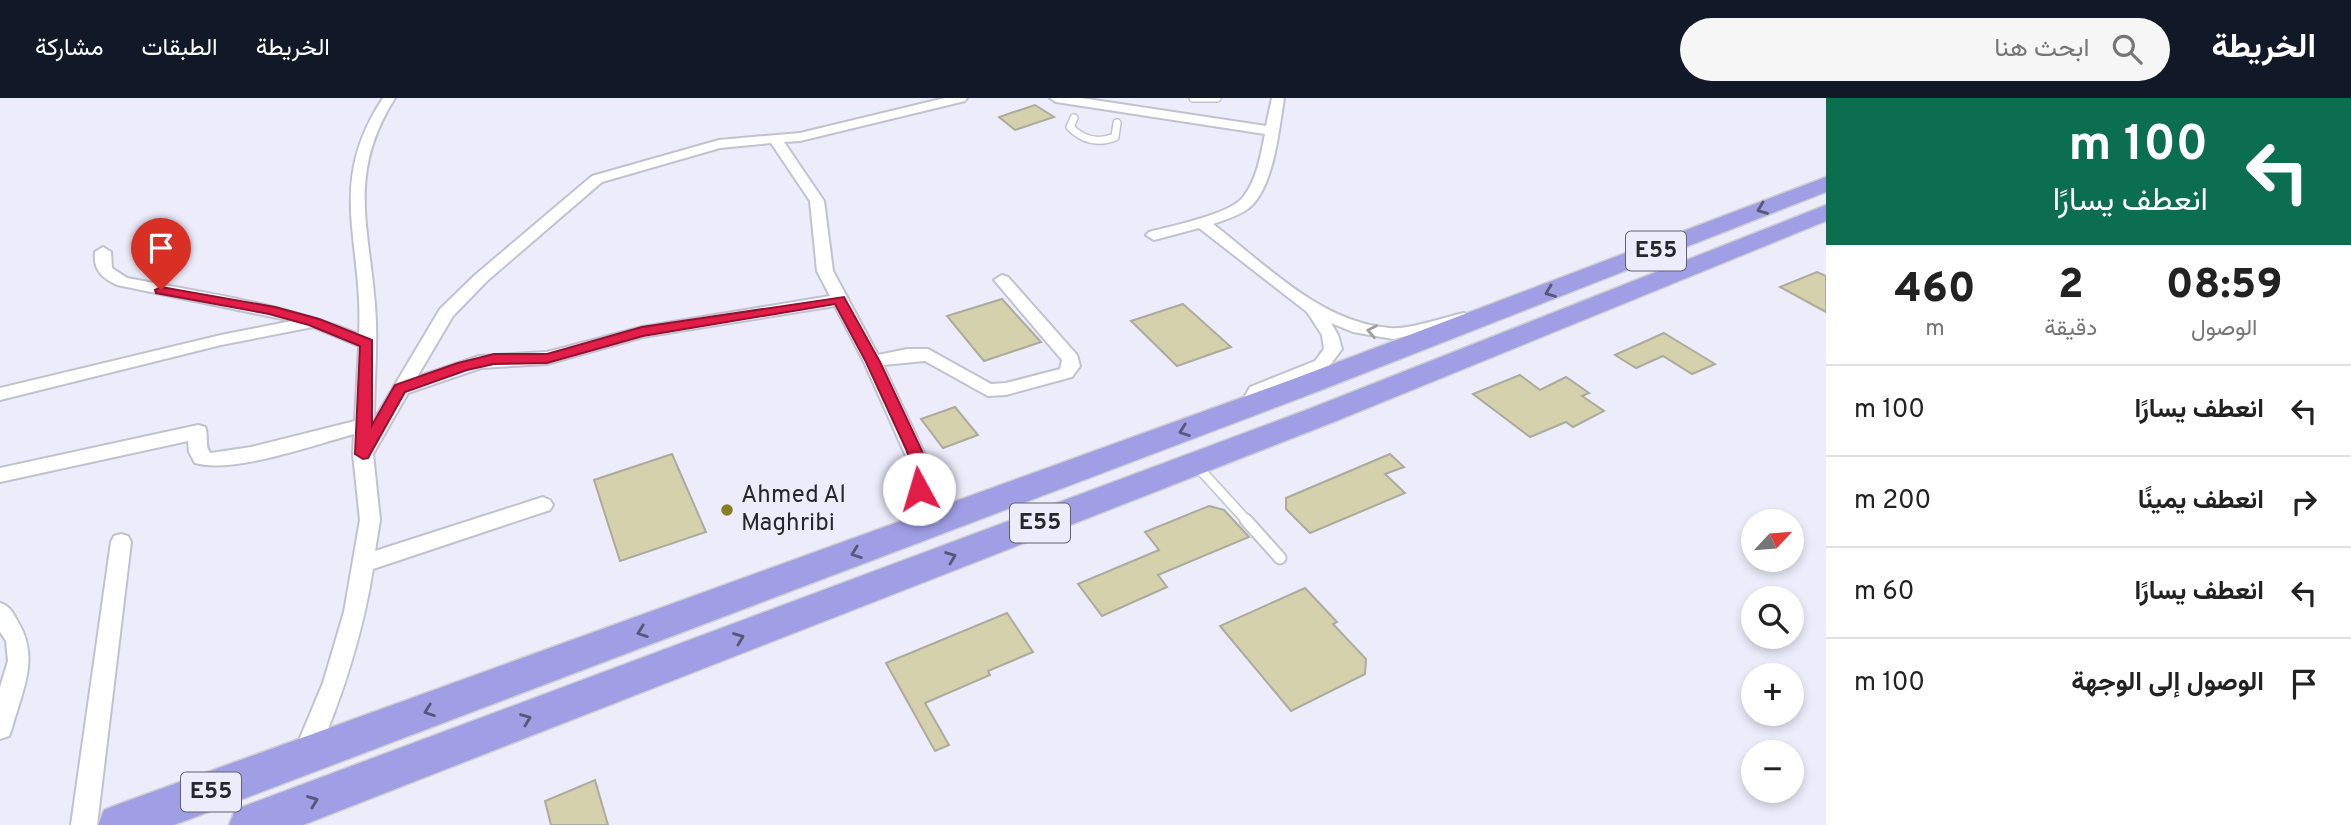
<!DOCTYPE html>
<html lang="ar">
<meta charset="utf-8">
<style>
body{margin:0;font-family:Overpass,Vazirmatn,sans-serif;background:#f6f6f6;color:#222;direction:rtl;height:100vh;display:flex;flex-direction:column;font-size:26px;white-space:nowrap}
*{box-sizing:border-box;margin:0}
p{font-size:23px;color:#767676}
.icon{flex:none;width:38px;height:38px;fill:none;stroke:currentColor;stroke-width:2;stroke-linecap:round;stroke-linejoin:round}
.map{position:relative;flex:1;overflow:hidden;direction:ltr}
.details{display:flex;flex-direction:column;background:#fff;width:525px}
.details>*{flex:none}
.guide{background:#0b6e4f;color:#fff;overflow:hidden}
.needle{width:46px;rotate:64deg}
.fabs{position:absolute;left:1741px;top:411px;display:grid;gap:14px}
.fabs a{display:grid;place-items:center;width:63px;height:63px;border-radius:50%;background:#fff;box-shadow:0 4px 10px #0003;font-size:35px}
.pin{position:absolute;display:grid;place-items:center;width:60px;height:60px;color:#fff;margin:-72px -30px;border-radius:50% 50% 50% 0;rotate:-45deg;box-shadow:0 0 7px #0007}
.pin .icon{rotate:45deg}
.me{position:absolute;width:77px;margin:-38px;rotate:354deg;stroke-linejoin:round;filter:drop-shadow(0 0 5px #0008)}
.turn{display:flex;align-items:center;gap:24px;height:147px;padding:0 28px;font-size:32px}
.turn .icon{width:91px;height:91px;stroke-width:2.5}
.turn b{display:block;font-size:49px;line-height:60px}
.eta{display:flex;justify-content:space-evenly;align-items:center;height:119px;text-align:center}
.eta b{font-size:42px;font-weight:800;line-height:49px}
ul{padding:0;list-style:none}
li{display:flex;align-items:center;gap:21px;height:91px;padding:0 28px;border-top:2px solid #e0e0e0}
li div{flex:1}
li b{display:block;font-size:26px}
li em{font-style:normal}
header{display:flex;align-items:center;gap:42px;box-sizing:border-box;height:98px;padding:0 35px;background:#111827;color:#fff}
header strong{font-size:33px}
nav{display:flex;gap:38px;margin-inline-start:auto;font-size:24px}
.search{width:490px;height:63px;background:#f6f6f6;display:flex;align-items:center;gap:18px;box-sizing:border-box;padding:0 24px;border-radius:38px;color:#767676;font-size:26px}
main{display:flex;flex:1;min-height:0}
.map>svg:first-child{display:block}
</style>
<header>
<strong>الخريطة</strong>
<div class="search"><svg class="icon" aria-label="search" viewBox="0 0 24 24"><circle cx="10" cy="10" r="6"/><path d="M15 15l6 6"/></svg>ابحث هنا</div>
<nav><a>الخريطة</a><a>الطبقات</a><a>مشاركة</a></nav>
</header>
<main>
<section class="details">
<div class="guide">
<div class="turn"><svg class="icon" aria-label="left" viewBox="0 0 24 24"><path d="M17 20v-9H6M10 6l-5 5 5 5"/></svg><div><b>100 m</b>انعطف يسارًا</div></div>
</div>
<div class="eta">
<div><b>08:59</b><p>الوصول</p></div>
<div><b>2</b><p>دقيقة</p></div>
<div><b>460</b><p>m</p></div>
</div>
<ul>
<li><svg class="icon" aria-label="left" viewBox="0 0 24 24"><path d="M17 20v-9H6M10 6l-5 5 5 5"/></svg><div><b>انعطف يسارًا</b></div><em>100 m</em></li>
<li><svg class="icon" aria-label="right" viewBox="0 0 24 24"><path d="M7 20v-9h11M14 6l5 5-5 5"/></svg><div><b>انعطف يمينًا</b></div><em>200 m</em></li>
<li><svg class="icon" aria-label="left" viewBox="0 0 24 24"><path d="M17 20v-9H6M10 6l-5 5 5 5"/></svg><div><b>انعطف يسارًا</b></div><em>60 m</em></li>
<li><svg class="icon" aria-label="arrive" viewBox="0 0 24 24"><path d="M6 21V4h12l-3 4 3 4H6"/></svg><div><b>الوصول إلى الوجهة</b></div><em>100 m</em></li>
</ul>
</section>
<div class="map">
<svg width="1826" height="727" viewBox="0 0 1826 727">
<rect width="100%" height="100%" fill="#ececfb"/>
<path fill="#d5d1ad" stroke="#acab9d" stroke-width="2" d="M1035,7L1054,19L1015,32L999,19Z
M1817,174L1826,178V214L1780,189Z
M1002,201L1041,244L984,263L947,218Z
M1183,206L1231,249L1177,268L1131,223Z
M1664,235L1715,266L1692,276L1663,258L1636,270L1615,257Z
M1520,277L1540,292L1566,279L1589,295L1582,298L1604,313L1573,329L1566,324L1530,339L1473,296Z
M955,309L978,337L943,350L921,321Z
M672,356L706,434L620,463L594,382Z
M1390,356L1404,369L1385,376L1405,395L1310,435L1286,411V400Z
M1209,408L1224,412L1249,439L1158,477L1167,489L1102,518L1078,486L1159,452L1145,434Z
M1305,490L1337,524L1333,526L1366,561L1365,576L1291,613L1220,528Z
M1007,515L1033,554L988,573L990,577L925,605L949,647L935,653L886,565Z
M595,682L608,727H551L545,703Z"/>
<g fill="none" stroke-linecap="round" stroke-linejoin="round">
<defs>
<path id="service-far2" d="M1193,0H1217
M1074,20L1070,29C1083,42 1097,46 1115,39L1117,25"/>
<path id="service-far1" d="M1195,366L1248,424"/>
<path id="service" d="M1246,422L1280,460"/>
<path id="minor" d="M383,0H395C343,82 373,137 376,225C377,257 374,290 374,322L440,211L475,177L592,78L719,42L800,35L945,0H967L965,3L800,43L784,44L824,103L833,173L878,257L907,251H928L991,286L1006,285L1060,271L1062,262L994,182L1002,177L1008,179L1077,257L1080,268L1072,279L1006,297L988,298L925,263L883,267L929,365V391L921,434L918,440L911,442L904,440L901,434L909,391V365L864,264L835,208L643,239L547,266L481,270L408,295L373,356L380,422L375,453L543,399L550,402L553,407L550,412L373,471C362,540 341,603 313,667L304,670L295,667L292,659L323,585L344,514L360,422L353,356L354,336C314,347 233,376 195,365L189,354L188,343L0,384V370L198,327L205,329C209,337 204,350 211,355L251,349L355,323L359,248L313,229L221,247L0,302V290L221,237L292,223L117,187C102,180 93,172 95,154L103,149L111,154L112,170L127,180C206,195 284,206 359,236C364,143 325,88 383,0ZM771,45L810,103L817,173L830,198L642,229L547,254L479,258L417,279L453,218L487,183L602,84L720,50Z
M1050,0H1081L1266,28L1272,0H1284C1279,31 1274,89 1249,110C1239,118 1224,122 1213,126C1265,166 1321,225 1390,230C1410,232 1444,219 1464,215L1472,220L1470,224L1393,241L1353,234L1331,225L1338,237L1342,251L1327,271L1263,297L1254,313H1242L1239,309L1250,289L1315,263L1324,251L1322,237L1307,214L1199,130L1154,142L1146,137L1149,134C1171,128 1232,116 1244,98C1257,81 1261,56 1265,36L1056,4Z
M121,436L128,438L131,444L97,727H71L111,444L114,438Z
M0,505C10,508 13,515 18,524C40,560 22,593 12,630L9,638L0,641V589L8,563L6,543L0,534Z"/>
<path id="trunk" d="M1826,79V94L1316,294L174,727H98L104,712L119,706L1296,280Z
M1826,107V123L1331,325L303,727H229L235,712L250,706L1309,311Z"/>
</defs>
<use href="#service-far2" stroke="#c1c2d0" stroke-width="10"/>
<use href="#service-far1" stroke="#c1c2d0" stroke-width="12"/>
<use href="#service" stroke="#c1c2d0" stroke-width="15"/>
<use href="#minor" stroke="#c1c2d0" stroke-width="4"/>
<use href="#trunk" stroke="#cfcfd1" stroke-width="3"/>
<use href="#service-far2" stroke="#fff" stroke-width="7"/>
<use href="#service-far1" stroke="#fff" stroke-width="9"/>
<use href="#service" stroke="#fff" stroke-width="11"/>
<use href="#minor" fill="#fff" fill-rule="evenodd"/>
<use href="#trunk" fill="#a09ee4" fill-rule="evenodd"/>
</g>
<defs><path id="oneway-chevron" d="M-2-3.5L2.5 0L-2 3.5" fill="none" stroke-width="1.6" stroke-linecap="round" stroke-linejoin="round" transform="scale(1.75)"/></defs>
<g stroke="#575776">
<use href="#oneway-chevron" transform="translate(1762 111) rotate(159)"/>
<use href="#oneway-chevron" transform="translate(1550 194) rotate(159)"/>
<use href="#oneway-chevron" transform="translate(1184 333) rotate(160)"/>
<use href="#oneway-chevron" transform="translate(856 455) rotate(160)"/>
<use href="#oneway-chevron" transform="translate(951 459) rotate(-21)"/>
<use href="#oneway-chevron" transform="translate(642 534) rotate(160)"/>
<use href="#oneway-chevron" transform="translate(739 540) rotate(-21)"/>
<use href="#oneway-chevron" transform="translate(429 613) rotate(160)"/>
<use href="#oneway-chevron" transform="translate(526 621) rotate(-21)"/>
<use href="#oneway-chevron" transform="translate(313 703) rotate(-21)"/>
</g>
<use stroke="#9e9ea0" href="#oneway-chevron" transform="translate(1372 233) rotate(-169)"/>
<path fill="#e11d48" stroke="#92132f" stroke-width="2" d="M161,189L275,209L319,221L372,242V327L395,287L458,265L494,256H547L642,229L844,199L880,264L921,351L927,365V391L919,397L911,391V365L906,351L866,264L835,206L643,238L547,265L494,266L467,272L405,294L368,360L363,361L355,356L360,248L309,227L269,216L156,195L155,192Z"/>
<circle fill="#897d23" stroke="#ececfb" stroke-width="2.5" cx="727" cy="412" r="7"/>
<g text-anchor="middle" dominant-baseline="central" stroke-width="5" stroke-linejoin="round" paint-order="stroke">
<g fill="#ececfb" stroke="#62626a" stroke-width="2">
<rect x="1626" y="133.5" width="60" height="39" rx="5"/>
<rect x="1010" y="405.5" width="60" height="39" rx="5"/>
<rect x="181" y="674.5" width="60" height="39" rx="5"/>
</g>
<g font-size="23" font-weight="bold" fill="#27272c">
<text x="1656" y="153">E55</text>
<text x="1040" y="425">E55</text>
<text x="211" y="694">E55</text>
</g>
<g font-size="24" fill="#27272c" stroke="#ececfb" text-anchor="start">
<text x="741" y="398">Ahmed Al<tspan x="741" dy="28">Maghribi</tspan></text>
</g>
</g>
</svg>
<div class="fabs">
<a><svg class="needle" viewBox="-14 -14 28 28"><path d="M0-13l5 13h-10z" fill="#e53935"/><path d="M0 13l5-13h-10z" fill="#767676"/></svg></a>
<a><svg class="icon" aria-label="search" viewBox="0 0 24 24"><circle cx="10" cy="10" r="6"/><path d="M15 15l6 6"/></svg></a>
<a>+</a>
<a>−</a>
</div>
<div class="pin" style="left:161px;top:192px;background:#d93025"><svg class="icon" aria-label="arrive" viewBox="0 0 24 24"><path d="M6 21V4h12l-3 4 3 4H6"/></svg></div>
<svg class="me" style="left:919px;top:391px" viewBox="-20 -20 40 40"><circle r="19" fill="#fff"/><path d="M0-13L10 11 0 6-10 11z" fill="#e11d48"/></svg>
</div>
</main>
